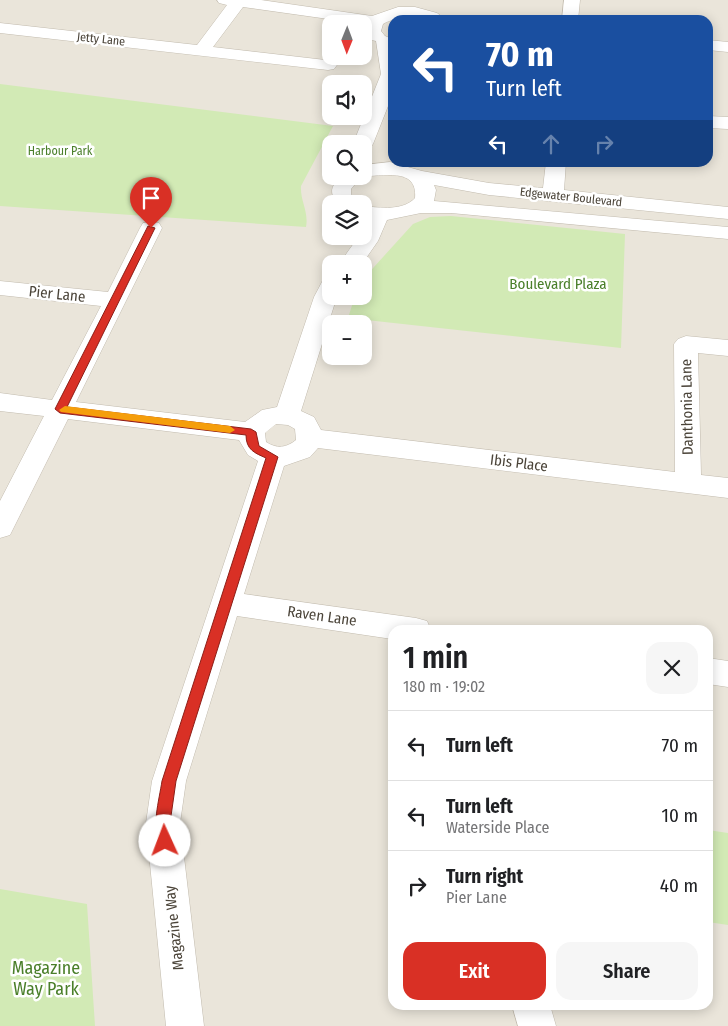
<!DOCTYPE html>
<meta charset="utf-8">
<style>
body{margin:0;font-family:"Fira Sans Condensed",sans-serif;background:#f6f6f6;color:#202124;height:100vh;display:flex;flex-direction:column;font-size:19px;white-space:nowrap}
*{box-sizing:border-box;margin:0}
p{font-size:16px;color:#757577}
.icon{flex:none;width:28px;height:28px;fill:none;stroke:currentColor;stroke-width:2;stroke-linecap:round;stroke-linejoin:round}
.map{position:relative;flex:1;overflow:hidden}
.panel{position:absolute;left:388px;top:625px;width:325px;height:385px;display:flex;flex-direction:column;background:#fff;border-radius:15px;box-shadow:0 2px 12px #0003}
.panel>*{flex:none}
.banner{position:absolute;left:388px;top:15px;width:325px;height:152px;border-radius:15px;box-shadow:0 2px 12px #0003;background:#1a4fa0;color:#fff;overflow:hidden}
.needle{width:32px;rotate:181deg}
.buttons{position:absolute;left:322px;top:15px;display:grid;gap:10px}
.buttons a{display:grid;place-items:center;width:50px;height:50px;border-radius:10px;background:#fff;box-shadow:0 2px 12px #0003;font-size:25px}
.pin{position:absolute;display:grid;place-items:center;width:42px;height:42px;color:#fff;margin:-51px -21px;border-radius:50% 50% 50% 0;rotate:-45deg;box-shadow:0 0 5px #0007}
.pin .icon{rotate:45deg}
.me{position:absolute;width:55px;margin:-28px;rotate:358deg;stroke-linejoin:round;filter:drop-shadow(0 0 4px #0008)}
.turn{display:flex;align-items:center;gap:18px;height:105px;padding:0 15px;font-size:22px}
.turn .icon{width:65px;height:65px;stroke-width:2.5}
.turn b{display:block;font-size:35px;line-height:42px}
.lanes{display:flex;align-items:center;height:48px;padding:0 15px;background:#0003;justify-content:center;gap:25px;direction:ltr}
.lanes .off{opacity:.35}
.round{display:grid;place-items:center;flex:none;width:52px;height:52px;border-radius:15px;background:#f6f6f6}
.summary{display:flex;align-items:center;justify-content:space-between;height:85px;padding:0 15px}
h1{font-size:30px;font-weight:600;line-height:38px}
.button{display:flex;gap:10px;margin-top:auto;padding:10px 15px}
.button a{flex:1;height:58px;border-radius:15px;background:#d93025;color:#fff;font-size:20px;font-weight:600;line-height:58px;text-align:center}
.button a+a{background:#f6f6f6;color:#202124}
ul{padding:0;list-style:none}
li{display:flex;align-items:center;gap:15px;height:70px;padding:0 15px;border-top:1px solid #e0e0e0}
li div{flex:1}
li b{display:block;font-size:19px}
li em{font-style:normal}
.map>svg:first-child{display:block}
</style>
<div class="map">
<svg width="728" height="1026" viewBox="0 0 728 1026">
<rect width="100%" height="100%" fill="#f6f3ec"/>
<path fill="#eae5da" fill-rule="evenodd" d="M0,0H728V1026H0ZM392,20H708V162H392ZM331,24H364V56H331ZM331,84H364V116H331ZM331,144H364V176H331ZM331,204H364V236H331ZM331,264H364V296H331ZM331,324H364V356H331ZM392,630H708V1005H392Z"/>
<path fill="#d2eab5" d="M0,84L333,126L301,186C300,201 309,212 306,227L0,206Z
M451,216L625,234L621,348L348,318L355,296H364V278L413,224L430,217Z
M708,830L728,833V925L708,922Z
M0,889L87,904L95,1026H0Z"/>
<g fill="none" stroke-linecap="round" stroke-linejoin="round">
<defs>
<path id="street" d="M217,0H261L372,16L398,7H415L437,13L446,20C424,20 403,12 383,24L381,31L385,36L392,39V96L373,144L370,148L364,150V144H353L381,74L376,41C364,39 367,30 364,24L243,7L213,47L334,61L337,65L334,69L328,70L0,33V23L197,45L227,5L219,3Z
M564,0H580L578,20H562Z
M708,40L728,42V52L708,50Z
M708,116L728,117V129L708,128Z
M390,162L422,171L489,183L543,188L546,162H566L564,190L728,207V219L489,195L434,185L436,190L434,201L728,227V239L451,213H421L387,220L378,241L362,264H339L359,236H364L366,219L364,218V206C380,208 403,211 415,198C418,166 381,177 362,176L351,189V194L358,204H337C329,191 331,187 341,176H364V165Z
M151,222L159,223L162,228L76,402L245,422L262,410L277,407L314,297L323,280L331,278V296H337L301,411L314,417L321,430L675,472L674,344L678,339L686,336L728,340V356L698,353L701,475L728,478V498L318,448L310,457L284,466L244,594L416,618L427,621L431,630H392V639L237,616L186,781L180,823L204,1026H166L146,823L152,781L258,461L248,455L239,440L68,419L10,535L0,538V501L44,416L0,411V393L52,400L101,306L0,295V281L108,292L140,228L143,223ZM276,424L288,425L295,429L296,440C286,448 277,449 266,442L265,433Z
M708,658L728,661V687L708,684Z
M512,1005H550L556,1026H518Z"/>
</defs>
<use href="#street" stroke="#c2bbae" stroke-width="1"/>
<use href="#street" fill="#fff" fill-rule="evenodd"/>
</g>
<path fill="#d93025" stroke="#8d1f18" d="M148,226L155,228L67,407L251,429L256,432L259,446L278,457L176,781L170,823L172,841L170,846L165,848L160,846C151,827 159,801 162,781L266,458C255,453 246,450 246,435L60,413L55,409Z"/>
<path fill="#f59e0b" d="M65,406L230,426L235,430L230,433L61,412L59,410Z"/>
<g text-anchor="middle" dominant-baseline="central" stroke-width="5" stroke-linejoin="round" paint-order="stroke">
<g font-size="12" fill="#4b4439" stroke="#fff">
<text transform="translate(101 39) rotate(6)">Jetty Lane</text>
<text transform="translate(571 197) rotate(6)">Edgewater Boulevard</text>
</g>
<g font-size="12" fill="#4a7f2a" stroke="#fff">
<text x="60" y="151">Harbour Park</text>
</g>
<g font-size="15" fill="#4a7f2a" stroke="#fff">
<text x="558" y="284">Boulevard Plaza</text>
</g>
<g font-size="15" fill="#4b4439" stroke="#fff">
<text transform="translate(57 294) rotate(6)">Pier Lane</text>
<text transform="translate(687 407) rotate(-91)">Danthonia Lane</text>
<text transform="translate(519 463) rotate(7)">Ibis Place</text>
<text transform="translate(322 616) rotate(8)">Raven Lane</text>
<text transform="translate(174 928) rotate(-96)">Magazine Way</text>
</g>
<g font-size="18" fill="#4a7f2a" stroke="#fff">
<text x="46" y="968">Magazine<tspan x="46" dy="21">Way Park</tspan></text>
</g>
</g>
</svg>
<div class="buttons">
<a><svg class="needle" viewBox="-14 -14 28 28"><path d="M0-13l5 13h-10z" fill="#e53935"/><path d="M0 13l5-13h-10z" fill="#757577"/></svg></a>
<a><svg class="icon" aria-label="sound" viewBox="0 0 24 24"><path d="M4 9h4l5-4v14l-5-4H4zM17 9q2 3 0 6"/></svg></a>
<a><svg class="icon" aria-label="search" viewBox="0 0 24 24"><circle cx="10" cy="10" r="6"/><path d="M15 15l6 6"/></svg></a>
<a><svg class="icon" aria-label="layers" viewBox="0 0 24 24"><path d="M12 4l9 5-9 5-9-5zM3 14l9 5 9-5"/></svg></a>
<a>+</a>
<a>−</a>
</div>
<div class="pin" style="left:151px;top:228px;background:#d93025"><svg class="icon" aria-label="arrive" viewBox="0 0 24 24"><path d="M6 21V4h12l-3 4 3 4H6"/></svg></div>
<svg class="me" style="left:165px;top:841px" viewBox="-20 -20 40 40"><circle r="19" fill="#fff"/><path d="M0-13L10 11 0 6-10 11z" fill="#d93025"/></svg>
<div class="banner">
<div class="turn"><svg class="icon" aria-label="left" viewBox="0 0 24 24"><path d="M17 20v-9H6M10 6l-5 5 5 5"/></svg><div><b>70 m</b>Turn left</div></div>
<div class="lanes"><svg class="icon" aria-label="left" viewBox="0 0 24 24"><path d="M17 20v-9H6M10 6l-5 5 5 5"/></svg><svg class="icon off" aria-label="ahead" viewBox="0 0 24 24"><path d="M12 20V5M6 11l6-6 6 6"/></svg><svg class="icon off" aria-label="right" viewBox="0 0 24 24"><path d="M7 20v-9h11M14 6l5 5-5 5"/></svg></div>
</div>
<section class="panel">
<div class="summary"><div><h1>1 min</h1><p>180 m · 19:02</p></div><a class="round"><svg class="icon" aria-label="close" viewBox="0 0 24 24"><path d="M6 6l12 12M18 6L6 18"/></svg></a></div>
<ul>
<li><svg class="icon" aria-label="left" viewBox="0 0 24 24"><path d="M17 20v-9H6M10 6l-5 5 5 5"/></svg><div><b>Turn left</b></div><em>70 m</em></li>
<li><svg class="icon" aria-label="left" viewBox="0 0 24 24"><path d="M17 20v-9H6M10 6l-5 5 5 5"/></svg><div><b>Turn left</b><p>Waterside Place</p></div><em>10 m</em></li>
<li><svg class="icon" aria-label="right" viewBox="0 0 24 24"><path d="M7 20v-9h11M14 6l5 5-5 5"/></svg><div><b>Turn right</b><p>Pier Lane</p></div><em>40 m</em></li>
</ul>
<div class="button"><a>Exit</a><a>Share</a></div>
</section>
</div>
